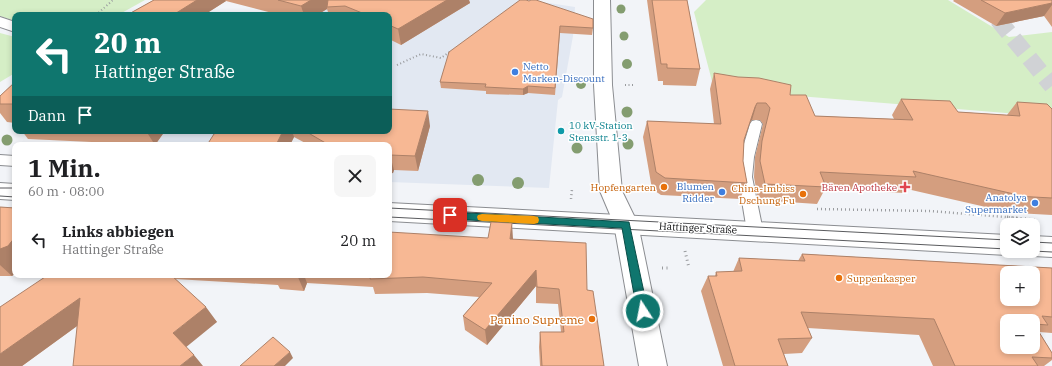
<!DOCTYPE html>
<html lang="de">
<meta charset="utf-8">
<style>
body{margin:0;font-family:"IBM Plex Serif",serif;background:#f6f6f6;color:#202124;height:100vh;display:flex;flex-direction:column;font-size:15px;white-space:nowrap}
*{box-sizing:border-box;margin:0}
p{font-size:13px;color:#757577}
.icon{flex:none;width:22px;height:22px;fill:none;stroke:currentColor;stroke-width:2;stroke-linecap:round;stroke-linejoin:round}
.map{position:relative;flex:1;overflow:hidden}
.side{position:absolute;left:12px;top:142px;width:380px;height:136px;display:flex;flex-direction:column;background:#fff;border-radius:8px;box-shadow:0 2px 6px #0003}
.side>*{flex:none}
.hud{position:absolute;left:12px;top:12px;width:380px;height:122px;border-radius:8px;box-shadow:0 2px 6px #0003;background:#0f766e;color:#fff;overflow:hidden}
.buttons{position:absolute;left:1000px;top:218px;display:grid;gap:8px}
.buttons a{display:grid;place-items:center;width:40px;height:40px;border-radius:8px;background:#fff;box-shadow:0 2px 6px #0003;font-size:20px}
.pin{position:absolute;display:grid;place-items:center;width:34px;height:34px;color:#fff;margin:-17px;border-radius:8px;box-shadow:0 2px 6px #0006}
.me{position:absolute;width:44px;margin:-22px;rotate:349deg;stroke-linejoin:round;filter:drop-shadow(0 0 3px #0008)}
.turn{display:flex;align-items:center;gap:14px;height:84px;padding:0 16px;font-size:18px}
.turn .icon{width:52px;height:52px;stroke-width:2.5}
.turn b{display:block;font-size:28px;line-height:34px}
.then{display:flex;align-items:center;height:38px;padding:0 16px;background:#0003;gap:8px;font-size:15px}
.round{display:grid;place-items:center;flex:none;width:42px;height:42px;border-radius:8px;background:#f6f6f6}
.overview{display:flex;align-items:center;justify-content:space-between;height:68px;padding:0 16px}
h1{font-size:24px;font-weight:700;line-height:30px}
ul{padding:0;list-style:none}
li{display:flex;align-items:center;gap:12px;height:60px;padding:0 16px}
li div{flex:1}
li b{display:block;font-size:15px}
li em{font-style:normal}
.map>svg:first-child{display:block}
</style>
<div class="map">
<svg width="1052" height="366" viewBox="0 0 1052 366">
<rect width="100%" height="100%" fill="#f2f4f8"/>
<path fill="#e2e8f2" d="M342,0H529L575,7L573,36L562,97L558,100L549,188L389,182V15H316Z
M165,131H243L221,145H155Z"/>
<path fill="#d5eec6" d="M0,0H145L118,15H15V21L0,16Z
M706,0H948L1009,37L1052,32V128L1042,116L714,89L694,12Z
M0,33L15,37V73L0,82Z"/>
<g fill="none" stroke-linecap="round" stroke-linejoin="round">
<path stroke="#d0d2d5" stroke-width="17" stroke-dasharray="17 8" stroke-linecap="butt" d="M982,0L1052,86"/>
<defs>
<path id="service" d="M756,120L760,121L762,124L754,157L752,177L763,231L760,235L755,237L750,235L747,231L738,177L740,157L750,124L752,121Z
M0,155L15,156V166L0,165Z"/>
<path id="minor" d="M0,17L15,22V32L0,27Z"/>
<path id="tertiary" d="M594,0H610L612,85L622,191L638,224L667,366H639L614,224L600,191L594,85Z"/>
<path id="secondary" d="M0,183L15,184V200L0,199Z
M389,203L1007,235V251H1016L1007,255L389,221Z
M1033,236L1052,237V257L1033,256L1024,253L1023,251H1033Z"/>
</defs>
<use href="#service" stroke="#8b8d91" stroke-width="2"/>
<use href="#minor" stroke="#8b8d91" stroke-width="2"/>
<use href="#tertiary" stroke="#8b8d91" stroke-width="2"/>
<use href="#secondary" stroke="#8b8d91" stroke-width="2"/>
<path stroke="#9a9c9f" stroke-width="2" stroke-dasharray="1 2.5" stroke-linecap="butt" d="M96,15L113,0
M397,65L421,54L441,58L451,51
M625,85H633"/>
<path stroke="#9a9c9f" stroke-width="2.5" stroke-dasharray="1 3" stroke-linecap="butt" d="M571,199L572,189
M817,209L930,211L1018,218"/>
<path stroke="#9a9c9f" stroke-width="3" stroke-dasharray="1 3.5" stroke-linecap="butt" d="M1007,217L1036,220
M685,251L689,268
M662,268H671"/>
<use href="#service" fill="#fff" fill-rule="evenodd"/>
<use href="#minor" fill="#fff" fill-rule="evenodd"/>
<use href="#tertiary" fill="#fff" fill-rule="evenodd"/>
<use href="#secondary" fill="#fff" fill-rule="evenodd"/>
<path stroke="#5a5b5e" stroke-width="1" d="M0,188H15
M0,196L15,197
M389,208L1007,240
M389,217L1007,249
M1033,242L1052,243
M1033,251L1052,252"/>
</g>
<g fill="#849d70">
<circle cx="621" cy="9" r="4.5"/>
<circle cx="624" cy="36" r="4.5"/>
<circle cx="627" cy="64" r="5"/>
<circle cx="581" cy="84" r="5"/>
<circle cx="627" cy="112" r="5.5"/>
<circle cx="7" cy="140" r="5.5"/>
<circle cx="628" cy="144" r="5.5"/>
<circle cx="577" cy="148" r="5.5"/>
<circle cx="478" cy="180" r="6"/>
<circle cx="518" cy="183" r="6"/>
</g>
<path fill="#d49e7f" d="M154,0H469L470,3L401,45L389,39V15H329L327,9L317,15H280L226,1L204,15H127Z
M520,0L593,28L592,35L560,33L555,95L528,93L523,95L486,94V91L441,88L440,82Z
M647,0H687L700,69L696,86L663,85V81H658Z
M954,0H1052V27L1044,16L996,26L953,1Z
M714,73L790,95L815,116L894,119L892,115L901,99L958,112L1007,115L1017,102L1052,109V215L1001,212L999,210L907,189L905,193L825,189L817,204L758,200L754,177L755,157L763,124L760,120H752L750,121L744,140L743,161L747,183L740,199L661,195L652,189L643,137L647,121L714,124L710,89Z
M15,82V123L7,122L0,113V96Z
M430,126L418,171L394,170L393,173L389,145H309L294,137L290,145H207L218,131H389Z
M22,131H165L155,145L28,139Z
M0,207L15,208V273L12,276H0Z
M513,239L587,290L604,366H540L539,347L540,332H561L558,304L536,303V286L487,345L465,330L463,316L479,297L427,293L375,294L373,287L307,283L304,291L280,289L278,285L175,279L217,322L77,326L22,366H0L48,275H389Z
M802,254L1052,268V333L1039,332L1052,353V360L1044,366H933L919,335L808,328L812,338L802,353L784,354L788,366H723L701,291L708,276H715L716,272H733L739,258L798,261Z"/>
<path fill="#ad8168" d="M197,0H225L226,1L204,15H173Z
M311,0H332L327,7V9L317,15H304L301,6Z
M447,0H469L470,3L401,45L398,29Z
M1052,3V5L1044,16L996,26L1005,13Z
M528,86V93L523,95V89Z
M757,103L752,120L749,123L755,107Z
M428,111L430,126L418,171L415,156Z
M146,131H165L155,145Z
M283,131H292L294,137L290,145H276Z
M390,155L394,170L393,173L389,174V158Z
M512,223L513,239H510Z
M15,237V273L12,276L0,265V249Z
M536,270V286L487,345L485,330Z
M297,275H304L307,283L304,291Z
M80,298L95,313L22,366H0V354Z
M206,307L217,322L185,348L173,333Z
M290,352L293,358L285,366H274Z
M194,355L203,366H180Z"/>
<path fill="#f7b894" stroke="#ad8168" fill-rule="evenodd" d="M154,0H197L173,15H127Z
M278,0H311L301,6Z
M328,0H447L398,29L389,25V15H367L345,6L327,7Z
M520,0H526L529,1L531,0H536L593,19V28L560,26L555,88L528,86L523,89L485,87L486,84L440,82L449,52Z
M652,0H687L700,69L667,68V64H661Z
M981,0H1052V3L1005,13Z
M714,73L738,77L759,78L791,85L790,95H806L815,116L913,120L901,99L950,101L958,112L1020,116L1017,102L1047,104L1052,109V198L1015,196L1014,194L913,171L916,177L820,172L826,187L765,184L760,161L762,141L770,108L766,103H757L755,107L744,140L743,161L747,183L665,178L656,172L647,121L721,124Z
M15,82V104H0V96Z
M389,109L428,111L415,156L390,155L389,158V145H329L305,131H389Z
M218,131H283L276,145H207L214,134Z
M0,207L15,208V237L8,246L0,249Z
M491,222L512,223L510,239L586,243L587,290L593,291L604,366H542L540,332H564L559,289L537,287L536,270L485,330L463,316L492,283L423,277L370,279L371,275H389V232L488,238Z
M802,254L1052,268V317L1042,316L1048,325L1034,324L1052,353V358L1032,357L1038,366H955L934,319L801,312L812,338L778,339L788,366H735L708,276H717L716,272L742,271L739,258L805,261ZM1007,273H1033V299H1007ZM1007,321H1033V347H1007Z
M48,275H171L206,307L173,333L194,355L180,366H73L80,298L0,354V307Z
M273,337L290,352L274,366H240Z"/>
<path fill="#0f766e" stroke="#0a4d48" d="M450,212L629,222L648,311L646,314L643,316L639,314L637,311L622,228L450,219L445,215Z"/>
<path fill="#f59e0b" d="M482,214L534,216L538,217L539,220L538,223L534,224L482,221L478,220L477,217L478,215Z"/>
<g fill="#3f7fe0" stroke="#fff" stroke-width="1.5">
<circle cx="515" cy="72" r="4"/>
<circle cx="722" cy="192" r="4"/>
<circle cx="1035" cy="203" r="4"/>
</g>
<circle fill="#0f9aa8" stroke="#fff" stroke-width="1.5" cx="561" cy="131" r="4"/>
<g fill="#e8710a" stroke="#fff" stroke-width="1.5">
<circle cx="664" cy="187" r="4"/>
<circle cx="803" cy="194" r="4"/>
<circle cx="839" cy="278" r="4"/>
<circle cx="592" cy="319" r="4"/>
</g>
<path fill="#e0444e" stroke="#fff" stroke-width="1.5" d="M903 181h4v4h4v4h-4v4h-4v-4h-4v-4h4z"/>
<g text-anchor="middle" dominant-baseline="central" stroke-width="3" stroke-linejoin="round" paint-order="stroke">
<g font-size="10" fill="#366cbe" stroke="#fff" text-anchor="end">
<text x="523" y="66" text-anchor="start">Netto<tspan x="523" dy="12">Marken-Discount</tspan></text>
<text x="714" y="186">Blumen<tspan x="714" dy="12">Ridder</tspan></text>
<text x="1027" y="197">Anatolya<tspan x="1027" dy="12">Supermarket</tspan></text>
</g>
<g font-size="10" fill="#0d838f" stroke="#fff" text-anchor="start">
<text x="569" y="125">10 kV-Station<tspan x="569" dy="12">Stensstr. 1-3</tspan></text>
</g>
<g font-size="10" fill="#c56008" stroke="#fff" text-anchor="end">
<text x="656" y="187">Hopfengarten</text>
<text x="795" y="188">China-Imbiss<tspan x="795" dy="12">Dschung Fu</tspan></text>
<text x="847" y="278" text-anchor="start">Suppenkasper</text>
</g>
<g font-size="10" fill="#be3a42" stroke="#fff" text-anchor="end">
<text x="897" y="187">Bären Apotheke</text>
</g>
<g font-size="10" fill="#0d0e0f" stroke="#fff">
<text transform="translate(698 228) rotate(3)">Hattinger Straße</text>
</g>
<g font-size="12" fill="#c56008" stroke="#fff" text-anchor="end">
<text x="584" y="319">Panino Supreme</text>
</g>
</g>
</svg>
<div class="buttons">
<a><svg class="icon" aria-label="layers" viewBox="0 0 24 24"><path d="M12 4l9 5-9 5-9-5zM3 14l9 5 9-5"/></svg></a>
<a>+</a>
<a>−</a>
</div>
<div class="pin" style="left:450px;top:215px;background:#d93025"><svg class="icon" aria-label="arrive" viewBox="0 0 24 24"><path d="M6 21V4h12l-3 4 3 4H6"/></svg></div>
<svg class="me" style="left:643px;top:311px" viewBox="-20 -20 40 40"><circle r="17" fill="#0f766e" stroke="#fff" stroke-width="3"/><path d="M0-11L8 9 0 5-8 9z" fill="#fff"/></svg>
<div class="hud">
<div class="turn"><svg class="icon" aria-label="left" viewBox="0 0 24 24"><path d="M17 20v-9H6M10 6l-5 5 5 5"/></svg><div><b>20 m</b>Hattinger Straße</div></div>
<div class="then">Dann<svg class="icon" aria-label="arrive" viewBox="0 0 24 24"><path d="M6 21V4h12l-3 4 3 4H6"/></svg></div>
</div>
<section class="side">
<div class="overview"><div><h1>1 Min.</h1><p>60 m · 08:00</p></div><a class="round"><svg class="icon" aria-label="close" viewBox="0 0 24 24"><path d="M6 6l12 12M18 6L6 18"/></svg></a></div>
<ul>
<li><svg class="icon" aria-label="left" viewBox="0 0 24 24"><path d="M17 20v-9H6M10 6l-5 5 5 5"/></svg><div><b>Links abbiegen</b><p>Hattinger Straße</p></div><em>20 m</em></li>
</ul>
</section>
</div>
